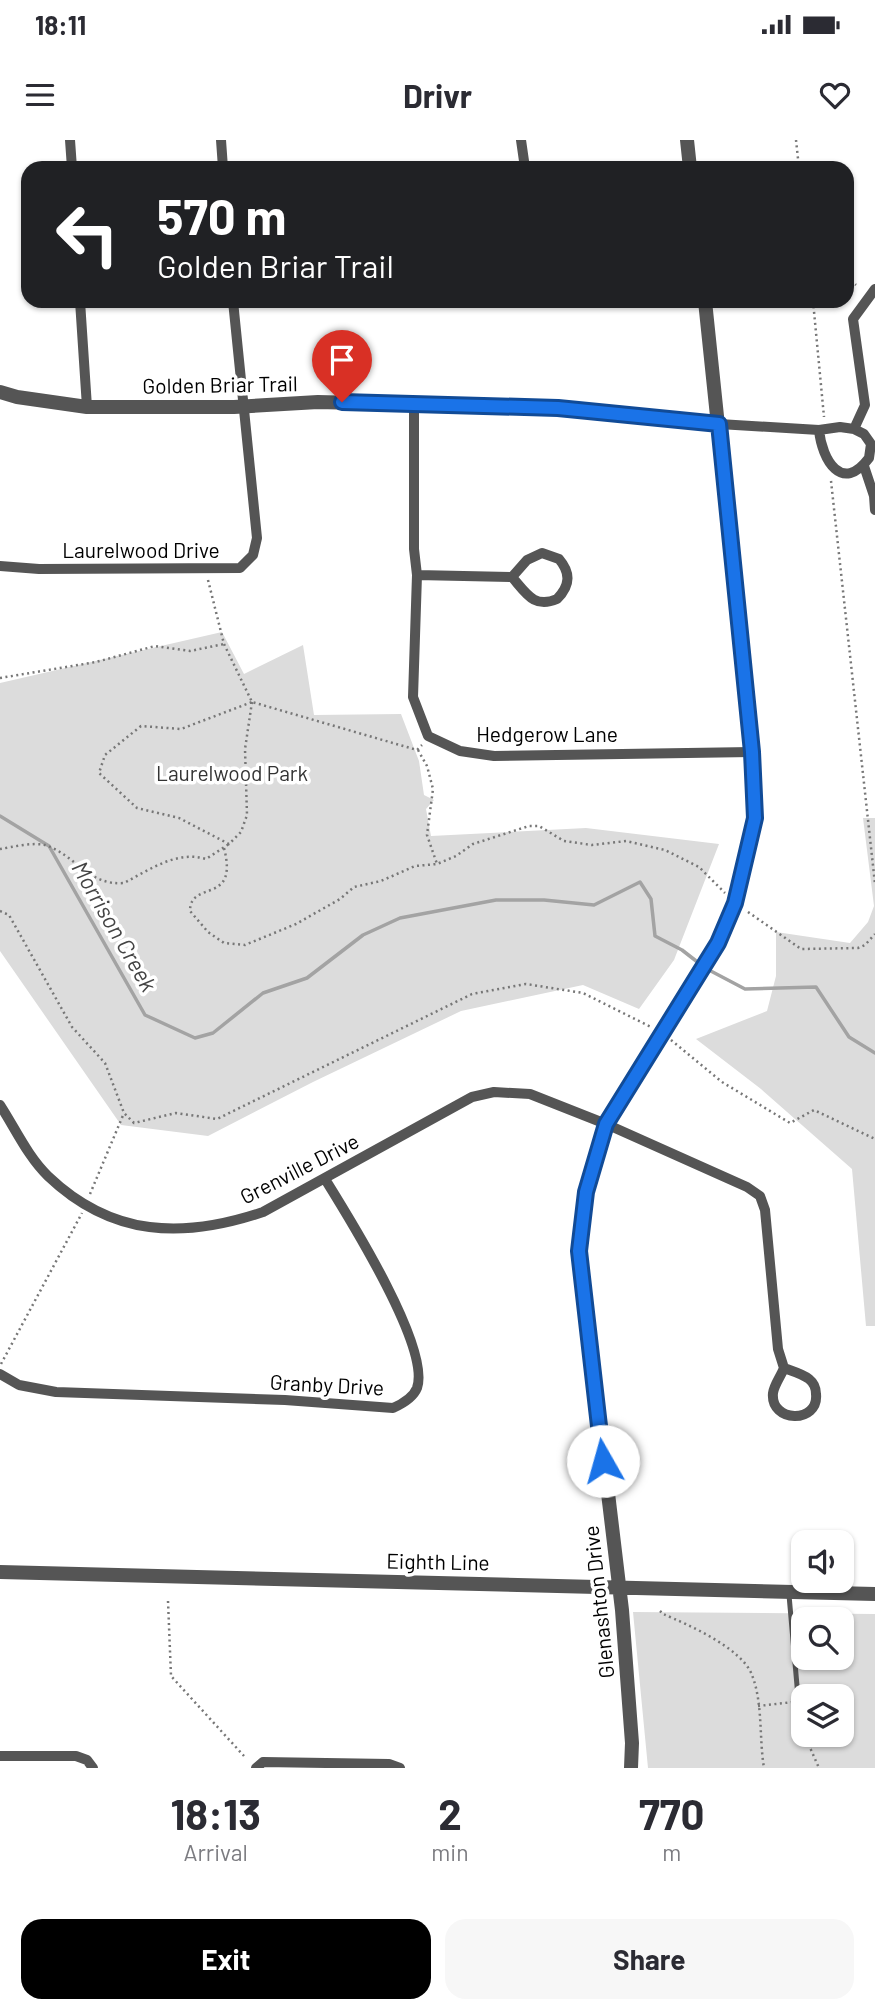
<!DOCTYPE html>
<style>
body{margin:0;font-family:Barlow,sans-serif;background:#f7f7f7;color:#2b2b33;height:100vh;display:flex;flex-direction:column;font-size:26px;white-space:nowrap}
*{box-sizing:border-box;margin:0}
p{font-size:23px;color:#7c7c81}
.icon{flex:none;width:38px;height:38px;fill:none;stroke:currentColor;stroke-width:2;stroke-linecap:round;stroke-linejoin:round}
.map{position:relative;height:1628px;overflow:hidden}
.panel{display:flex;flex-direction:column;background:#fff;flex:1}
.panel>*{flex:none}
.hud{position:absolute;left:21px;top:21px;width:833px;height:147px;border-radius:21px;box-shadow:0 2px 5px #0004;background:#202124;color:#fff;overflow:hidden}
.fabs{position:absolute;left:791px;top:1390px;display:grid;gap:14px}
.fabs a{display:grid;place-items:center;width:63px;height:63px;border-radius:14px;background:#fff;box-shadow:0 2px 5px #0004;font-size:35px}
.pin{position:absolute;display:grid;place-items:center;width:60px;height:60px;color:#fff;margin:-72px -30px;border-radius:50% 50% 50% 0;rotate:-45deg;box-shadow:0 0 7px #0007}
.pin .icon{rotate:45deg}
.me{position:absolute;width:77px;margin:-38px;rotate:353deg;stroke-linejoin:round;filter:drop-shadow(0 0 5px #0008)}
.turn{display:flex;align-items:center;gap:24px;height:147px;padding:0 21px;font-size:32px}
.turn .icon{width:91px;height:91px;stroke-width:2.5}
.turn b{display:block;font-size:49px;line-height:60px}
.eta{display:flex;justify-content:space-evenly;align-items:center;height:119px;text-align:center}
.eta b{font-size:42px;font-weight:700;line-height:49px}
.action{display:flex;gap:14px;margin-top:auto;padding:14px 21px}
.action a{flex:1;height:80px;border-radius:21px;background:#000;color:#fff;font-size:28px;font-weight:700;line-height:80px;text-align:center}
.action a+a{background:#f7f7f7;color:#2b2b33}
.status{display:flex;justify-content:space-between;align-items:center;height:49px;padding:0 35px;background:#fff;direction:ltr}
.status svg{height:19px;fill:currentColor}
header{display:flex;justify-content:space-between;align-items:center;height:91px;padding:0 21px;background:#fff;font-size:32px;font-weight:700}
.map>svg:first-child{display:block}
</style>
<div class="status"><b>18:11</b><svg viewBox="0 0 49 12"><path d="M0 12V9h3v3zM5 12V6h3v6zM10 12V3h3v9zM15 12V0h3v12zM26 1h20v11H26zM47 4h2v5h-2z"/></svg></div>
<header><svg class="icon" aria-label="menu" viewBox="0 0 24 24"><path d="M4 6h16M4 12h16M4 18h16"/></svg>Drivr<svg class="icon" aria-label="heart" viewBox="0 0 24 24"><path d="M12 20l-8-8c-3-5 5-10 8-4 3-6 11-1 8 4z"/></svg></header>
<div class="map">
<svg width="875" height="1628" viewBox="0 0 875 1628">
<rect width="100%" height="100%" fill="#fff"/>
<path fill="#dcdcdc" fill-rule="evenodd" d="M222,492L244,534L303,505L314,575L401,574L419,621L424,655L434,660L426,669L431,696L586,688L719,704L674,820L639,869L583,845L461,871L313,942L208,996L121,985L0,811V543Z
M863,678H875V1186H866L852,1029L761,949L696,899L767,871L776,836V792L850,803L868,782L874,766Z
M633,1472L875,1474V1628H648ZM803,1479H842V1517H803ZM803,1556H842V1594H803Z"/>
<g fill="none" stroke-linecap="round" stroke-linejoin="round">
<path stroke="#a3a3a3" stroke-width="3.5" d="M0,676L49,706L145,875L195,898L213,893L263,853L307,838L363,795L400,778L496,760H544L594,765L640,742L651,759L655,796L682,810L700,824
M707,829L745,849L816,847L849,897L875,913"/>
<path stroke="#777" stroke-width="2.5" stroke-dasharray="2 3.5" stroke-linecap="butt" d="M796,0L799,28
M847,137L856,145
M813,161L824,277
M831,341L875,744
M208,440L224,504L252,562L417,610L422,605
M0,538L96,522L155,506L190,511L224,504
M252,562L245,609L247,675L241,692L229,704L179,678L137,668L99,633L105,615L141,586L181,589Z
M418,610L427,626L433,649L427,695L437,724
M224,708C239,766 190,739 190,771L208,792L224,803L245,805L296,784L340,759L354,747L381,741L415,726L437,724L456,716L473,704L529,686H539L564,701L592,705L626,701L665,710L699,727L725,753
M0,709C13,707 32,702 45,705C76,715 88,746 124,743C149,730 177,710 206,719L229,704
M0,771L9,775L72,887L105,923L124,973L134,983L176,973L217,979L472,854L526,844L583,853L651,887
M748,772L801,809L858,808L865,805L875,794
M671,900L722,942L790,983L814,970L875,999
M90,1054L124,973
M1,1224L82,1073
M168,1461L171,1536L244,1616
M660,1471L663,1474C687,1484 742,1508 752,1535C763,1563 759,1598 764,1628
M758,1566L793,1562
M798,1582L803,1592
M804,1594L819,1628"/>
<path stroke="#555" stroke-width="5" d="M789,1455L798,1557"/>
<path stroke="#555" stroke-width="10" d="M70,0L72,28
M221,0L223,28
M521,0L525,28
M80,161L87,267
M414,264V409L417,435L413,557L428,596L460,611L494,616L752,612
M719,284L819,290L840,287L854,289L864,294L871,304L869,318C842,354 822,320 819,290
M854,289L865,265L853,179L875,149
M864,326L874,356L875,370
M0,426L39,429L240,428L253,415L257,398L233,161
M417,435L512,437C526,453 534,469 557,459C570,446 571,433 559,419L542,413L527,420L512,437
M0,965C15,988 28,1017 48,1036C112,1097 183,1099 263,1072L472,957L494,952L530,954L606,984L747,1047L760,1056L765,1070L778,1209L784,1228
M784,1228C792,1231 803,1234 809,1239C814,1243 816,1248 816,1254C819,1284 770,1283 773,1253C774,1245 781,1236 784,1228Z
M0,1234L19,1245L56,1252L285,1260L393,1268C402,1264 413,1258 417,1248C431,1208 348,1076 325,1039
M0,1616H76L87,1620L93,1628
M256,1628L263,1622L389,1624L400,1628"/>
<path stroke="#555" stroke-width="14" d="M687,0L690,28
M0,252L17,257L87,267H234L318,262L558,268L719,284
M0,1432L875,1454
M631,1628L632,1603L622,1470L579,1111L586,1052L606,984L718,803L735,763L755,678L752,612L705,161"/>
</g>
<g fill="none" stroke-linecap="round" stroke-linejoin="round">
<defs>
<path id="route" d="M342,262L558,268L719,284L752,612L755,678L735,763L718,803L606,984L586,1052L579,1111L603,1321"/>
</defs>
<use href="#route" stroke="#114b97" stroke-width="18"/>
<use href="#route" stroke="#1a73e8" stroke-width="12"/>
</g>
<g text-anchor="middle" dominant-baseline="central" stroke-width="7" stroke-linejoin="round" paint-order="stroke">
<g font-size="21" fill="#000" stroke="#fff">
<text transform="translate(220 244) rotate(-1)">Golden Briar Trail</text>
<text x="141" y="409">Laurelwood Drive</text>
<text x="547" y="593">Hedgerow Lane</text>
<text transform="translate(299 1028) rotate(-27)">Grenville Drive</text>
<text transform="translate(327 1244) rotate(3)">Granby Drive</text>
<text transform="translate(438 1421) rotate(1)">Eighth Line</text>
<text transform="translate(598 1462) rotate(-96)">Glenashton Drive</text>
</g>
<g font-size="21" fill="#333" stroke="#fff">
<text x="232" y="632">Laurelwood Park</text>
</g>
<g font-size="23" font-style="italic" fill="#444" stroke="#fff">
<text transform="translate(115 786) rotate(60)">Morrison Creek</text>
</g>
</g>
</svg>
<div class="fabs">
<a><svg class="icon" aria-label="sound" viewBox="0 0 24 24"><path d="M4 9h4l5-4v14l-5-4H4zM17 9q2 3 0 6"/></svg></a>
<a><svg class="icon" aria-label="search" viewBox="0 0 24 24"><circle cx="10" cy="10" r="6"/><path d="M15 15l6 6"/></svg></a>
<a><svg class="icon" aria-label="layers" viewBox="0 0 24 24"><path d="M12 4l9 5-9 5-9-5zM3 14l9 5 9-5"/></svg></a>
</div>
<div class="pin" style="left:342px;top:262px;background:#d93025"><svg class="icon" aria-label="arrive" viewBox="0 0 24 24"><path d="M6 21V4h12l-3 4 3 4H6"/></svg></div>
<svg class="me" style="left:603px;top:1321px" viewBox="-20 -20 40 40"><circle r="19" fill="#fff"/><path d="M0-13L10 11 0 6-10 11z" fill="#1a73e8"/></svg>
<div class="hud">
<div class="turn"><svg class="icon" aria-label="left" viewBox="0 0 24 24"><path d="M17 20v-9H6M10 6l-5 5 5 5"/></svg><div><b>570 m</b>Golden Briar Trail</div></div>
</div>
</div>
<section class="panel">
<div class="eta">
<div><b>18:13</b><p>Arrival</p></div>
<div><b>2</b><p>min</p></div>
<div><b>770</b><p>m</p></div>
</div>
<div class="action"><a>Exit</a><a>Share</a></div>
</section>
